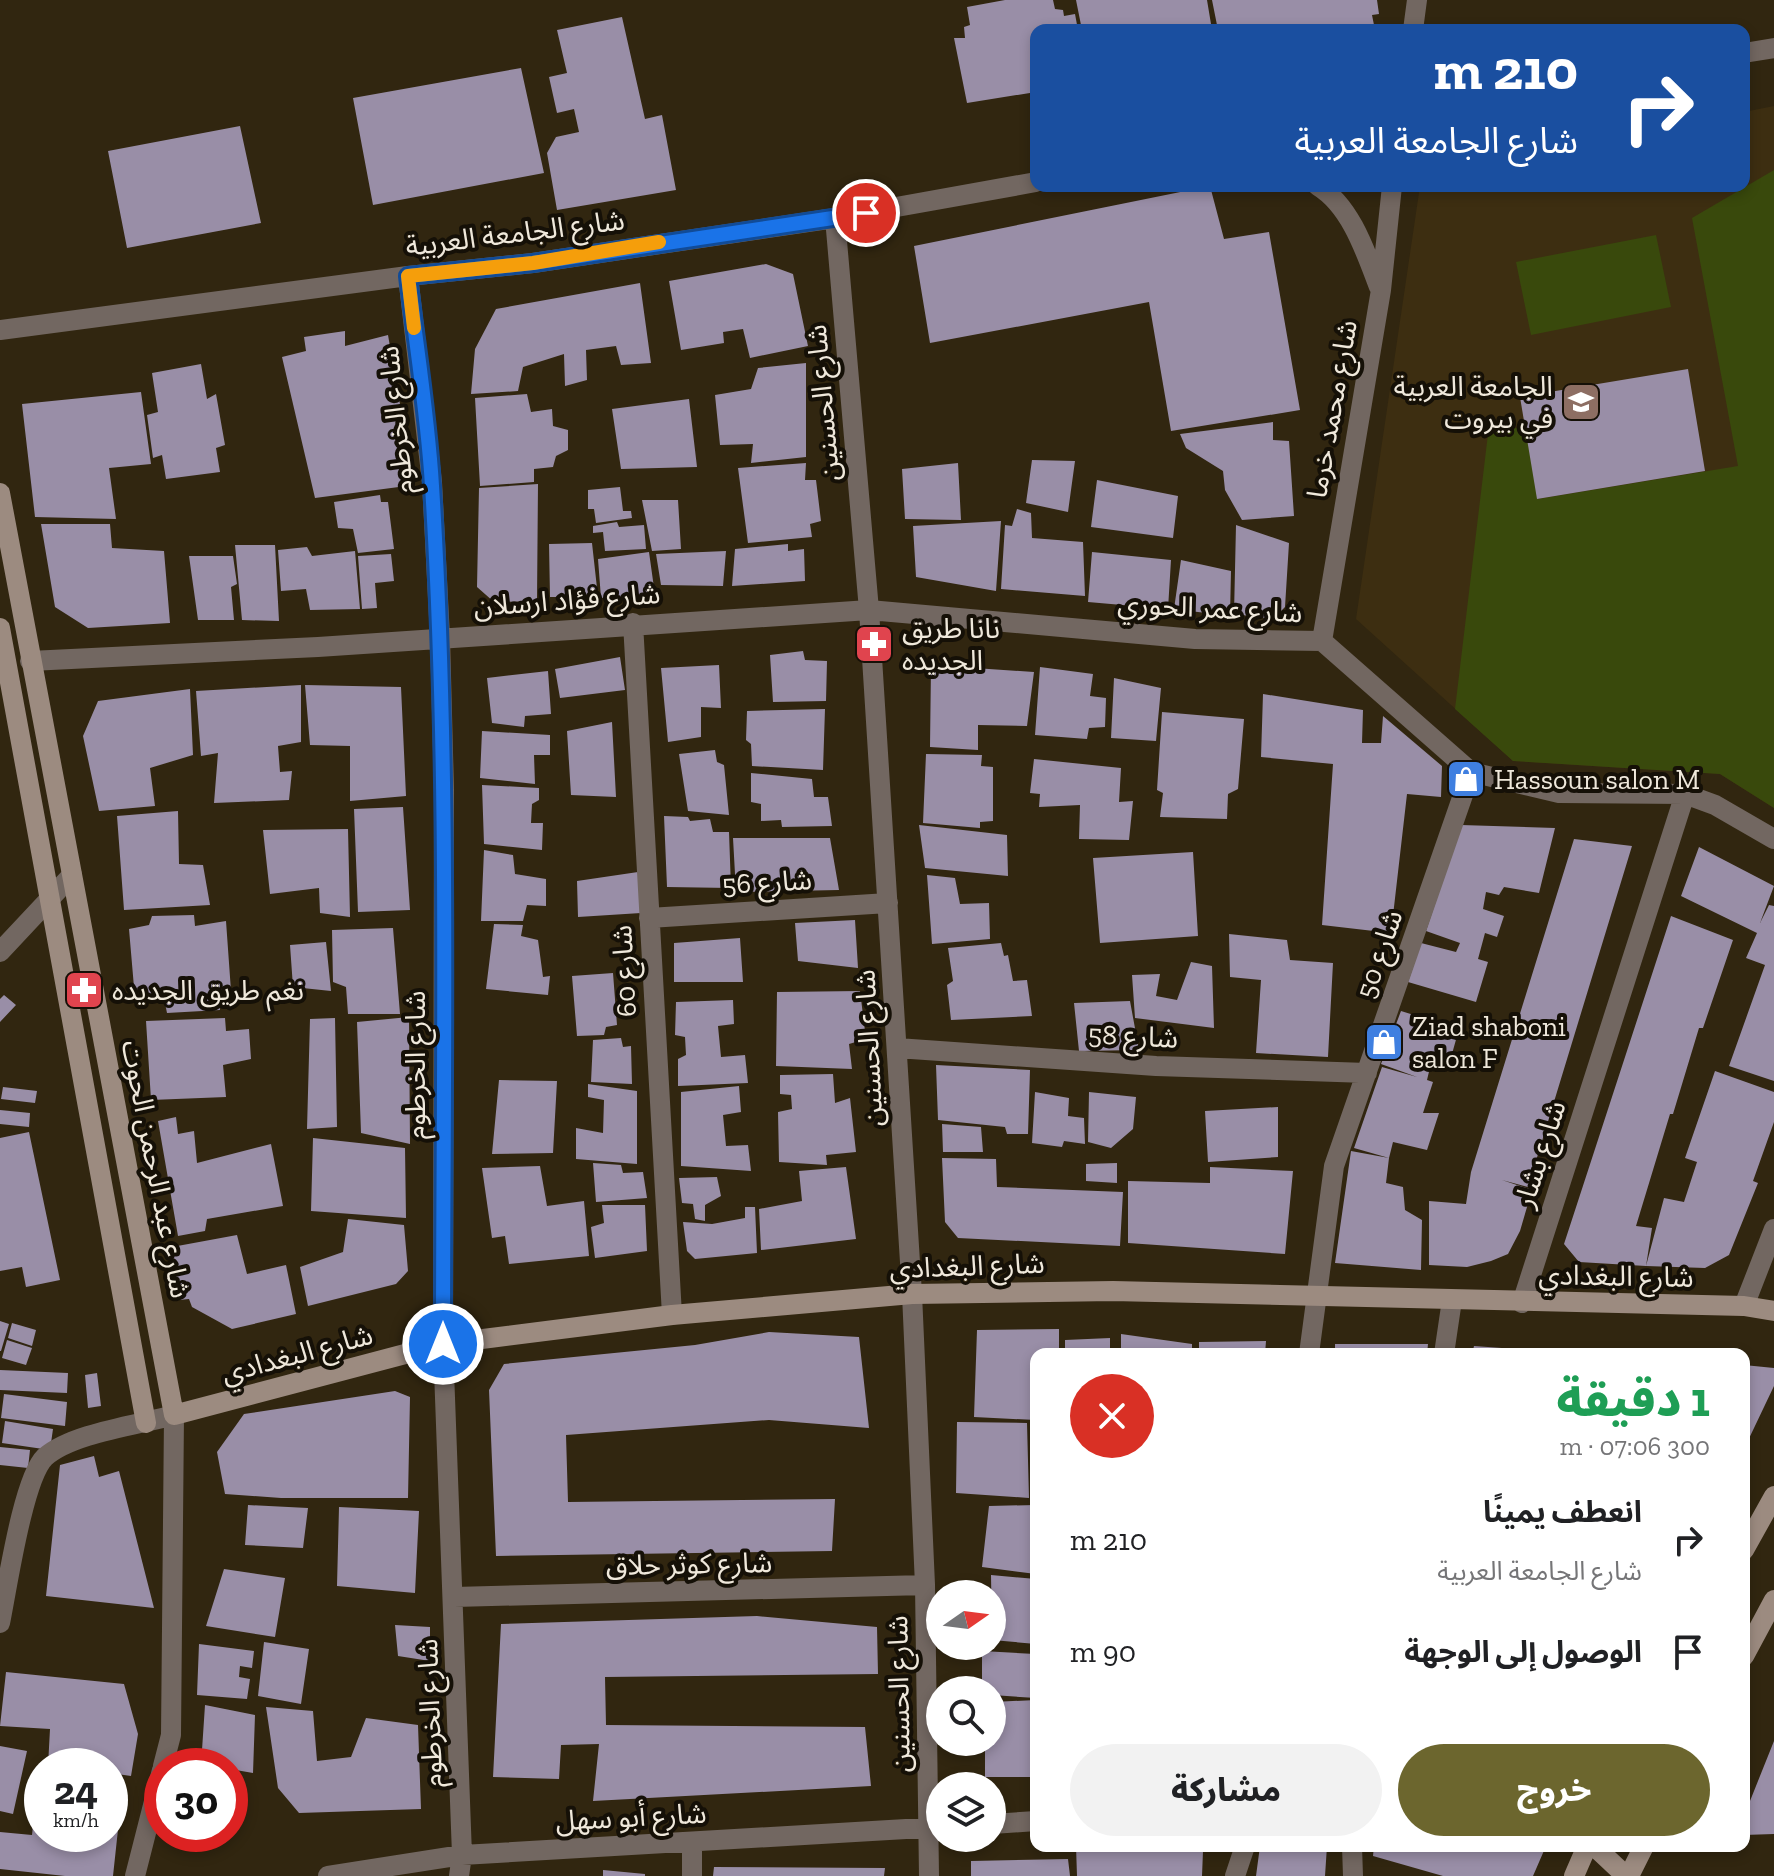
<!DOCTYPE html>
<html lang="ar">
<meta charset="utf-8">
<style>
body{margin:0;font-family:"Zilla Slab","Noto Sans Arabic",serif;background:#f2f2f2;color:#202124;direction:rtl;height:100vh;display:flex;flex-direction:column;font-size:30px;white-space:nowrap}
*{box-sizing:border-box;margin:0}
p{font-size:26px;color:#757577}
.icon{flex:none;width:44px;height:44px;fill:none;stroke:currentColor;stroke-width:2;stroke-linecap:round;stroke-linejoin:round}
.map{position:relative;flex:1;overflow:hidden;direction:ltr}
.details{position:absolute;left:1030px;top:1348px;width:720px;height:504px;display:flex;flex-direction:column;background:#fff;border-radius:16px;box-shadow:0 4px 12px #0003;direction:rtl}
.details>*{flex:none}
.hud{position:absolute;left:1030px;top:24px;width:720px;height:168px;border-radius:16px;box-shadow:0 4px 12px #0003;direction:rtl;background:#1a4fa0;color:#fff;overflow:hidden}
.needle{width:52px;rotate:76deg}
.buttons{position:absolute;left:926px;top:1580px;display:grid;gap:16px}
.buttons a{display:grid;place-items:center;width:80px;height:80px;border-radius:50%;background:#fff;box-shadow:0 4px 12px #0003;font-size:40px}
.speed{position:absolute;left:24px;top:1748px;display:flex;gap:16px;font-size:40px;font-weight:700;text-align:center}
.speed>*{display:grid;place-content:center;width:104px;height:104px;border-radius:50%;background:#fff;box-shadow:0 4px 12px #0003;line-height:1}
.speed small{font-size:20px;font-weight:400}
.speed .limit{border:12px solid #d22;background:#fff;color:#111}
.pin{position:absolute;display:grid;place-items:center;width:68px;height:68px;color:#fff;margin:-34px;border:4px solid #fff;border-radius:50%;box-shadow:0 2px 8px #0007}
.me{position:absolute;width:88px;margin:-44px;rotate:0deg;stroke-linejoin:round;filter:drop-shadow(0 0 6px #0008)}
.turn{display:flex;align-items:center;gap:28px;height:168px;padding:0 40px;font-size:36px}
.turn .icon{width:104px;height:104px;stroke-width:2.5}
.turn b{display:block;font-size:56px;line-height:68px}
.round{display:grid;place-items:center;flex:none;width:84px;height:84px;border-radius:42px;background:#f2f2f2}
.overview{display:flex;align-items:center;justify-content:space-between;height:136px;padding:0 40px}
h1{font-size:48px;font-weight:800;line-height:60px;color:#1e9e55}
.button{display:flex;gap:16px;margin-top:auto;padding:16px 40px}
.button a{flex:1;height:92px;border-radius:48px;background:#6c662e;color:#fff;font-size:32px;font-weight:800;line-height:92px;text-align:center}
.button a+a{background:#f2f2f2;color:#202124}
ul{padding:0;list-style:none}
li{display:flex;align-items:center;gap:24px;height:112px;padding:0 40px}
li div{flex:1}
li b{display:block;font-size:30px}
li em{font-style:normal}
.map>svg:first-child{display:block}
</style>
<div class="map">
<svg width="1774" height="1876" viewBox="0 0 1774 1876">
<rect width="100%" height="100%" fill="#312610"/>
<path fill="#3d2e11" d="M1774,106V808L1720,774L1513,761L1356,619L1420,186H1744V112Z"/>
<path fill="#39490c" d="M1774,170V808L1720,774L1513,761L1455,709L1488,434L1525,426L1538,499L1738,466L1692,218Z
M1656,235L1671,307L1531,335L1516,262Z"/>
<path fill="#998ea7" d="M1005,0H1053L1055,9L1063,10L1064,16L1075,14L1078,30H1036V92L967,103L954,38H965L964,27L970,25L967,7Z
M1076,0H1207L1212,30H1082Z
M1212,0H1377L1379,14L1372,15L1375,30H1218Z
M622,17L645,119L662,115L676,190L557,210L547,153L556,137L579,132L574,109L557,113L549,77L567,73L557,30Z
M521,68L544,173L373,205L353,98Z
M240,126L261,223L127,248L108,151Z
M1210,186L1224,239L1269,232L1300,410L1171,431L1149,302L930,343L914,246Z
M766,264L793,274L808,346L750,358L743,329L723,332L724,343L681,350L669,281Z
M640,283L651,363L621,365L616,346L586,350L587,380L565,386L564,354L523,367L518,391L471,394L475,349L496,309Z
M345,331V346L388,335L414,485L315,498L282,357L306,351L304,337Z
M806,363V457L751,463L753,444L720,445L715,395L751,389L758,368Z
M201,364L207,399L216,394L225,445L216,448L220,472L166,479L162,455L153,458L147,415L158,412L152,373Z
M1688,369L1705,471L1537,499L1520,397Z
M141,392L151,464L109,468L116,519L35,517L22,404Z
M527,394L531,412L552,409L553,426L568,430V450L556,456L553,467L534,469V482L480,486L475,398Z
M689,399L697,467L621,469L612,409Z
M1273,422V440L1289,441L1294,516L1242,520L1225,490L1223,471L1186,448L1180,434Z
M1032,460L1075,461L1068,512L1026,503Z
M806,463L805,480H816L821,521L810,524L812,537L748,543L738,468Z
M958,463L961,520L905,519L902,469Z
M1097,480L1178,496L1173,538L1091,527Z
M538,484L537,601L494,602L477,587L479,488Z
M620,487L623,511H631L632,518L596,523L594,509H588V490Z
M380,495L381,502H388L394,549L358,553L353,529L338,528L334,502Z
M642,500H678L681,549L652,551Z
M1017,509L1031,513L1032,538L1083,542L1085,596L1001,589L1005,525L1012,526Z
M1001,521L996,591L916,577L913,526Z
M617,522L619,527L644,525L646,549L605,551L603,532L593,533V526Z
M41,524H110L112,548L164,551L170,623L88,628L55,607Z
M1236,525L1289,543L1285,607L1273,619L1234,614Z
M592,543L598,597H550L549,544Z
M788,544V551L804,549L805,581L732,586L735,549Z
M235,545H275L279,621L242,620Z
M307,547L312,556L355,551L360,609L310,610L306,589L281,591L278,550Z
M726,551L723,586L661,585L656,554Z
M649,552L655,595L601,598L598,559Z
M1092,552L1171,560L1168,609L1088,602Z
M391,554L394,581L375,583L377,608L362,609L358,556Z
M189,556H233L237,584L231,587L234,620H198Z
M1181,560L1231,571L1230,616L1174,609Z
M803,651L805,660L827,661L826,701L773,702L770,655Z
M620,657L625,690L560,698L555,669Z
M719,665L721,708L701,707V737L668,742L661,668Z
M931,665L1034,672L1027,726L978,725V750L930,747Z
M1040,667L1093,674L1090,696L1106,698L1105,727L1089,728L1087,739L1035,735Z
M548,671L551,714L525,716L524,727L492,723L487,678Z
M1114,678L1161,688L1156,741L1111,738Z
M301,685V742L278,746L280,772L292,771L289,800L214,803L218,753L201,756L196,691Z
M305,685L401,687L406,796L350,801V746L310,745Z
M190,689L193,755L150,768L155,806L99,811L83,736L98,701Z
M1263,694L1363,710L1362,743H1381L1383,716L1442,766L1441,797L1407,794L1391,933L1322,925L1333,764L1261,757Z
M825,709L823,770L752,766L751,744L746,740L747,711Z
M1162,712L1244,719L1238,789L1228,794L1227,819L1160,817L1163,793L1157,790Z
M612,722L616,797L571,795L567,731Z
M482,731L550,735V755H534L535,784L480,778Z
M715,750L717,762L724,765L729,815L688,811L679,754Z
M926,754L982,755L981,766L993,767V821L980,822V828L923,823Z
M1034,759L1121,768L1119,802L1133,801L1129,840L1079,839L1080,805L1039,807L1040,794L1030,793Z
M751,773L812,779L814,797H828L832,826L782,827L781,820L761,821V804L751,802Z
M482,785L539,788V800L532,804L531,823H543L542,850L484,844Z
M403,807L410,910L358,912L354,809Z
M178,811L179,864L203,865L210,905L124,910L117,816Z
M664,816L688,817L690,821L710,819L713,832H729L731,888L667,887Z
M919,825L1007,835L1008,876L925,868Z
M1461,825L1555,828L1539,893L1504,887L1499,895L1486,892L1483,909L1504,916L1497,937L1485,933L1478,959L1488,962L1476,1002L1408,982L1421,943L1456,952L1460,943L1426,931Z
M348,829L350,917L320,913L319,888L270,894L263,830Z
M733,838H830L839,890L736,892Z
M1574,839L1632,846L1528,1187L1502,1180L1532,1190L1520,1231L1508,1254L1491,1261L1467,1267L1429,1265V1201L1466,1204L1471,1172Z
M1699,847L1774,886L1760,923L1769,905L1774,906V1081L1729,1066L1765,965L1746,958L1757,933L1681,896Z
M484,850L513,855L515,874L546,879V906L527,905L523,921H481Z
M1193,852L1198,936L1100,943L1093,858Z
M638,872L641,913L578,917L577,881Z
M927,875L955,878L960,904L989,903L990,939L932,944Z
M194,915L195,926L226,921L231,991L219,995L220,1010L167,1013L164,998L135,999L129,929L149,925L152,916Z
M1671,916L1733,940L1703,1028H1699L1673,1114H1670L1636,1226L1652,1228L1646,1266L1664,1198L1684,1202L1697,1162L1685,1158L1715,1071L1774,1092V1122L1753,1181L1758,1183L1729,1255L1705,1268L1646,1266L1579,1262L1564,1244Z
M855,920L858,968L798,961L795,923Z
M494,924L523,925L521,936L538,940L543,977L550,976L548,995L486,989Z
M393,928L400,1014H348L346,987L333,982L332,930Z
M1229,934L1287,940L1290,960L1333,963L1328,1057L1256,1053L1261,980L1230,977Z
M740,938L743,982H674V943Z
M326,942L331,991L293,987L290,945Z
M1001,943L1004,956L1008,955L1013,981L1027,980L1032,1016L951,1020L947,985L953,981L948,948Z
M1191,962L1212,966L1214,1028L1135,1018L1132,975L1160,974L1156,996L1177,1000Z
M613,973L617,1025L606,1027L604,1035L577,1036L572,976Z
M860,991L866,1039L849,1044L852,1069L776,1066L777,992Z
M4,995L16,1005L0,1022V999Z
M733,1000L734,1024L718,1026L721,1057L745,1055L748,1083L678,1086V1059L686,1055L685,1037L675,1035L676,1002Z
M1130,1001L1139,1050L1079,1051L1074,1003Z
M1401,1011L1459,1029L1450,1061L1433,1055L1427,1080L1433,1082L1423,1113H1439L1427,1150L1393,1142L1389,1158L1386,1183L1403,1187L1405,1210L1422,1220L1421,1270L1335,1263L1351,1151L1389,1158L1354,1148L1382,1067L1417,1077L1381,1064Z
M409,1017L410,1144L361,1133L357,1022Z
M225,1018L226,1031L249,1029L251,1059L223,1065L226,1097L151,1100L146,1021Z
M335,1018L337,1127L307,1129L310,1019Z
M621,1038L623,1047L631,1046L632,1084L591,1082L593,1040Z
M936,1065L1030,1070L1028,1134H1007L1005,1127L938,1120Z
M833,1074L835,1103L850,1098L856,1152L826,1155L827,1165L779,1162L778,1112L792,1109L791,1095L780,1094V1075Z
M499,1080L557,1081L553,1153L492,1154Z
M588,1084L637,1091V1164L576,1159V1128L603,1133L604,1100L588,1097Z
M739,1086L741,1112L723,1115L726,1146L748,1145L751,1171L681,1166V1092Z
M3,1087L37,1091L35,1103L1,1099Z
M1035,1092L1069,1098L1068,1116L1084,1118L1085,1144L1064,1141L1062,1147L1032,1143Z
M1089,1092L1136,1097L1133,1129L1111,1148L1088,1142Z
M1278,1107V1157L1208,1162L1205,1111Z
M0,1110L30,1113L29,1127L0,1124Z
M176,1117L178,1134L194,1131L197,1163L271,1144L283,1206L207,1219L205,1231L178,1236L158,1121Z
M942,1124L981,1127L983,1152H943Z
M29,1132L60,1280L26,1287L22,1267L0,1271V1138Z
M313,1138L405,1148L406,1218L311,1211Z
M942,1158L996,1159L997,1187L1123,1192L1120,1246L958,1238L945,1222Z
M593,1163L621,1165L623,1173L643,1172L647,1198L596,1202Z
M1117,1163V1183L1086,1181V1164Z
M540,1166L547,1206L584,1201L589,1256L509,1264L505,1236L492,1238L482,1168Z
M846,1167L856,1239L761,1250L759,1209L802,1201L799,1171Z
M1210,1167L1293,1171L1285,1254L1128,1243V1181L1210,1183Z
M717,1177L721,1196L705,1205V1221L695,1219L693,1204L682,1203L679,1178Z
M602,1205H645L647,1251L595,1258L591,1227L604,1223Z
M745,1207H755L757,1253L695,1259L687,1251L683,1222L712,1224L745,1218Z
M348,1219L404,1225L408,1271L396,1284L308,1306L300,1267L343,1252Z
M237,1235L247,1274L286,1265L296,1314L232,1329L192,1307L189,1299L179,1300L172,1247Z
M0,1321L9,1324L1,1351H0Z
M12,1323L36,1330L32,1346L8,1338Z
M1059,1329V1354H1036V1420L974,1417L977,1330Z
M769,1332L859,1337L869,1428L769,1420L566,1435L568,1502L835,1499L832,1551L496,1556L489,1390L504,1364L695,1345Z
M1121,1334L1192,1344V1354H1121Z
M1110,1338V1354H1065V1340Z
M7,1340L32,1348L26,1365L2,1358Z
M1266,1341L1265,1354H1199V1342Z
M1335,1344H1428L1427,1354H1335Z
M1474,1346L1555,1352L1554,1354H1472Z
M1559,1350L1599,1352V1354H1559Z
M1744,1365L1774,1368V1386L1744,1449Z
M0,1370L68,1373L67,1393L0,1390Z
M97,1373L101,1406L88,1408L85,1375Z
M395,1391L410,1397L408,1498H281L225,1494L217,1452L244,1414Z
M4,1394L67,1402L65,1426L1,1418Z
M5,1421L53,1429L50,1450L2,1443Z
M957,1422L1027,1423L1029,1498L956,1493Z
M0,1447L30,1450L28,1468L0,1465Z
M94,1456L99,1477L119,1471L154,1608L46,1596L60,1465Z
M248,1505L308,1508L303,1548L245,1545Z
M1035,1505L1030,1533L1036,1534V1574L982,1567L989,1506Z
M339,1507L419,1511L415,1593L337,1586Z
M224,1569L285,1578L275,1637L206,1626Z
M991,1575L1036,1579V1644L992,1640Z
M757,1616L877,1627L878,1674L605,1677L606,1725L865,1727L871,1786L593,1801L599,1744L561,1745L559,1779L493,1777L501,1624Z
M395,1625L430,1627V1661L398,1656Z
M264,1642L309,1649L301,1704L258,1696Z
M199,1644L254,1651L252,1668L240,1666L239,1677L250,1679L247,1699L197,1695Z
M982,1651L1035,1654L1036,1698L992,1695V1690H982Z
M6,1672L124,1684L138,1734L131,1776L110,1773V1766H48L50,1729L0,1726Z
M1036,1700V1777H985V1742H992V1702Z
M205,1705L255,1715L253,1773L230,1769V1766L201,1765Z
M266,1707L313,1711L317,1761L351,1757L366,1718L418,1725L421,1809L299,1813L278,1788Z
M1774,1741V1834L1744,1835V1816Z
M0,1746L27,1751L13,1814L0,1811Z
M110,1781L123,1783L113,1876H65L0,1869V1832L32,1835L35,1806H42V1834H110Z
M1076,1846L1203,1851L1202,1876H1077Z
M1260,1846H1327L1325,1876H1256Z
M1374,1846H1546L1533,1876H1443L1373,1856Z
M1068,1859L1070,1876H971V1861Z
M714,1867L885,1868L884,1876H713Z
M603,1870L645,1874V1876H603Z"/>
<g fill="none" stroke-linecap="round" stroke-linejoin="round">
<path stroke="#726761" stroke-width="20" d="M1413,30L1417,0
M1744,53L1774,48
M1318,186C1351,206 1366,253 1379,287
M835,218L869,610L912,1294L925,1585L929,1876
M408,276L432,482L440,637L444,790L443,1344L462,1855L459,1876
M0,330L408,276L533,263L835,218L1036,182
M633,623L672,1315
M1322,641L1381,290L1392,186
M30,661L318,647L869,610L1195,639L1322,641L1471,772L1559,793L1685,794L1715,805L1774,839
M649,918L888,903
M0,952L72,875
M897,1048L1156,1066L1367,1073
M1522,1303L1685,794
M1744,1306L1774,1229
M1309,1354L1334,1166L1471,772
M1444,1354L1452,1300
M454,1597L925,1585
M0,1623C7,1589 23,1478 45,1457C72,1433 138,1425 174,1415L171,1735L163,1766
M992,1824L1036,1821
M1352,1846L1353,1876
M135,1876L162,1770
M328,1876L462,1855L940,1827
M692,1876V1842
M1235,1876L1245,1846"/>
<path stroke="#9c8b80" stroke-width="20" d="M0,493L174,1415L443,1344L672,1315L912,1294L1113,1291L1744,1306L1774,1311
M0,628L146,1423
M1744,1550L1774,1496
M1744,1656L1774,1600
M1594,1846L1626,1876
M1574,1876L1587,1846
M1629,1876L1644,1846"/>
</g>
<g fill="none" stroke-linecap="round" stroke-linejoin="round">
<defs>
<path id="route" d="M443,1344C443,1058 450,772 432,486C428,416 416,345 408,276L533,263L866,213"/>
</defs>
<use href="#route" stroke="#114b97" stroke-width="20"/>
<use href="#route" stroke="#1a73e8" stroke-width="14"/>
<path stroke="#f59e0b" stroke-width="14" d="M414,328L408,276L533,263L659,242"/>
</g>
<defs>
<symbol id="university-square" viewBox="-11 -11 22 22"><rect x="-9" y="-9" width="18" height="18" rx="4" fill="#8d6e63" stroke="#151007"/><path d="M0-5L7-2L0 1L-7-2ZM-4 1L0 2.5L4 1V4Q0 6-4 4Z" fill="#fff"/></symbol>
<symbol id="pharmacy-square" viewBox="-11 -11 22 22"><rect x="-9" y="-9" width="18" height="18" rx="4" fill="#e0444e" stroke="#151007"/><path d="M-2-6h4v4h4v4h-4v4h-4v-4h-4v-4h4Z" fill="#fff"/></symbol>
<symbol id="shop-square" viewBox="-11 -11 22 22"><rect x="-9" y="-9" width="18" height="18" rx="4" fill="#3f7fe0" stroke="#151007"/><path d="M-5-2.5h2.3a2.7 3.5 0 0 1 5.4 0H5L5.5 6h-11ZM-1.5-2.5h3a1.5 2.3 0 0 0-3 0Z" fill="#fff"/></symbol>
</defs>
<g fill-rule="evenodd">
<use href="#university-square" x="1559" y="380" width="44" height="44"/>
<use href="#pharmacy-square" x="852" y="622" width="44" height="44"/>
<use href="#shop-square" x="1444" y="757" width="44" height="44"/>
<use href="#pharmacy-square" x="62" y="968" width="44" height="44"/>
<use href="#shop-square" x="1362" y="1020" width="44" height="44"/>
</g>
<g text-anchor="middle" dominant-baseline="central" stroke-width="8" stroke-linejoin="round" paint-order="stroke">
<g font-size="28" fill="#efe8db" stroke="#151007">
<text transform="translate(515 233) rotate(-7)">شارع الجامعة العربية</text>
<text transform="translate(823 403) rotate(-95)">شارع الحسنين</text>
<text transform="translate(1332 409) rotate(-80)">شارع محمد خرما</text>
<text transform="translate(396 420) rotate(-96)">شارع الخرطوم</text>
<text transform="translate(567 600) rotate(-4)">شارع فؤاد ارسلان</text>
<text transform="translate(1210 608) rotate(3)">شارع عمر الحوري</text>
<text transform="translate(767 882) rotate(-3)">شارع 56</text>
<text transform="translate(1379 954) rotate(-71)">شارع 50</text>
<text transform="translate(624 971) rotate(-93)">شارع 60</text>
<text transform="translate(1133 1036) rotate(3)">شارع 58</text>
<text transform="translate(869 1048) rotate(-93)">شارع الحسنين</text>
<text transform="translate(415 1065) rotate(-90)">شارع الخرطوم</text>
<text transform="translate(1540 1154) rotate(-72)">شارع بشار</text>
<text transform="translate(156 1169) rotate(79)">شارع عبد الرحمن الحوت</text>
<text transform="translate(967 1266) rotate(-2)">شارع البغدادي</text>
<text transform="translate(1616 1276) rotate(1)">شارع البغدادي</text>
<text transform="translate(297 1354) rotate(-15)">شارع البغدادي</text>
<text transform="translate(689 1564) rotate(-1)">شارع كوثر حلاق</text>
<text transform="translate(899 1694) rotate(-91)">شارع الحسنين</text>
<text transform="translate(430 1713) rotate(-92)">شارع الخرطوم</text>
<text transform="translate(631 1817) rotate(-3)">شارع أبو سهل</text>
</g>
<g font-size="28" fill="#efe8db" stroke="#151007" text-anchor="start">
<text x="1553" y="386" text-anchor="end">الجامعة العربية<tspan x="1553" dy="32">في بيروت</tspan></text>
<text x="902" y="628">نانا طريق<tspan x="902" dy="32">الجديده</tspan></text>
<text x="1494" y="779">Hassoun salon M</text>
<text x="112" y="990">نغم طريق الجديده</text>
<text x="1412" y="1026">Ziad shaboni<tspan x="1412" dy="32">salon F</tspan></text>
</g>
</g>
</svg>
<div class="buttons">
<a><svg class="needle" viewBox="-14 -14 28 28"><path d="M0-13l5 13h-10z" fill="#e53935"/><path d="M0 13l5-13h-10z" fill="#757577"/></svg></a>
<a><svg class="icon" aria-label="search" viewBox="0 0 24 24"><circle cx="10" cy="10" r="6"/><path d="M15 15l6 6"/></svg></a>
<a><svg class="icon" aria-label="layers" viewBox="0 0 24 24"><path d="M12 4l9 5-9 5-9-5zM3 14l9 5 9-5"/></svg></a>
</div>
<div class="speed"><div>24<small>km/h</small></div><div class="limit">30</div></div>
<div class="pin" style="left:866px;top:213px;background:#d93025"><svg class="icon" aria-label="arrive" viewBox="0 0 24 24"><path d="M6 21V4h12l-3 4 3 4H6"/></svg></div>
<svg class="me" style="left:443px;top:1344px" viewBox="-20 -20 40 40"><circle r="17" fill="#1a73e8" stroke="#fff" stroke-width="3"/><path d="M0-11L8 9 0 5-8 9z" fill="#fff"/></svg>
<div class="hud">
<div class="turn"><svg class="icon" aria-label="right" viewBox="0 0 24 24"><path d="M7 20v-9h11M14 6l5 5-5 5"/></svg><div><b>210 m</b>شارع الجامعة العربية</div></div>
</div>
<section class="details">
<div class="overview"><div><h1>1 دقيقة</h1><p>300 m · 07:06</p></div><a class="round" style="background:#d93025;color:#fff"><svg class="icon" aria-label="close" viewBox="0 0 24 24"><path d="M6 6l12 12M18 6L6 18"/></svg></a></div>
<ul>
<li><svg class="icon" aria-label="right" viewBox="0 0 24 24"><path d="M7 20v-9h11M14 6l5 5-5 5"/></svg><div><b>انعطف يمينًا</b><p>شارع الجامعة العربية</p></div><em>210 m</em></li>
<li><svg class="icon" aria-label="arrive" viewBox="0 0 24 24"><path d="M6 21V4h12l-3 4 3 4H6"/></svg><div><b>الوصول إلى الوجهة</b></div><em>90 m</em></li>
</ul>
<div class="button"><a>خروج</a><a>مشاركة</a></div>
</section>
</div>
